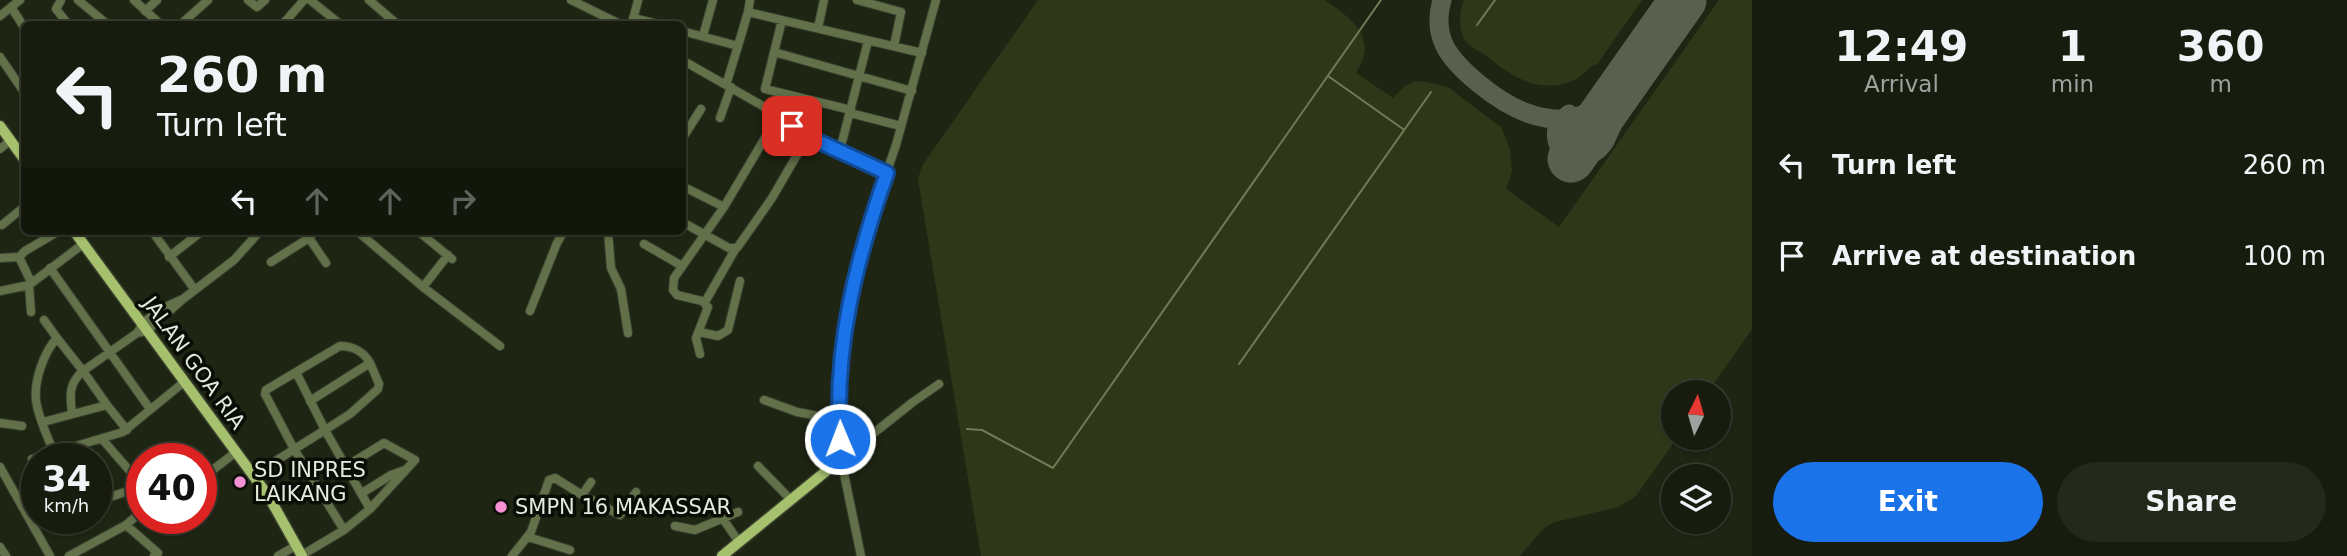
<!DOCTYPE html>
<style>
body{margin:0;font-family:"DejaVu Sans",sans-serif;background:#24291c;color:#f1f3f6;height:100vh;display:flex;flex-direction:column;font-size:26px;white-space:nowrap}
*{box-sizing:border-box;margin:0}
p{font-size:23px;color:#9ea19e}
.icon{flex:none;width:38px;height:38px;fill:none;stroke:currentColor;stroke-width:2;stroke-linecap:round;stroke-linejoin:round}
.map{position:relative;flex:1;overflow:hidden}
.details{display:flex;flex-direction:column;background:#171c0e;width:595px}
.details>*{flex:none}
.banner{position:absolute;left:21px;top:21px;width:665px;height:214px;border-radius:10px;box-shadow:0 2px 5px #0004,0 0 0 2px #363a2e;background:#171c0e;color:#f1f3f6;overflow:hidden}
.needle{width:46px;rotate:5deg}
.fabs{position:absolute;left:1661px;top:380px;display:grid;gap:14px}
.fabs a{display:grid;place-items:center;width:70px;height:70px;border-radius:50%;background:#171c0e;box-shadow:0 2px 5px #0004,0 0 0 2px #363a2e;font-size:35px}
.speed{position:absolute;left:21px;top:443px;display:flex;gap:14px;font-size:35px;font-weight:700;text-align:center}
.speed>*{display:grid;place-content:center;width:91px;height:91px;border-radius:50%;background:#171c0e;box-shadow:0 2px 5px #0004,0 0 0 2px #363a2e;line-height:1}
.speed small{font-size:18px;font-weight:400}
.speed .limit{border:10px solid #d22;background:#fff;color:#111}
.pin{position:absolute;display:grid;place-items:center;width:60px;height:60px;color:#fff;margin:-30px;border-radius:14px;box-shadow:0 4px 10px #0006}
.me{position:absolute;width:77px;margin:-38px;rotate:359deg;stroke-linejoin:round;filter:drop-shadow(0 0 5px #0008)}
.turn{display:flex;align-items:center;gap:24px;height:147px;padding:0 21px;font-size:32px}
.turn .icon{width:91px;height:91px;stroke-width:2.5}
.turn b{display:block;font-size:49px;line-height:60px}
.lanes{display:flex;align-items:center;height:66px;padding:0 21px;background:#0003;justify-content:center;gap:35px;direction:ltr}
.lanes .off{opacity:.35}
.eta{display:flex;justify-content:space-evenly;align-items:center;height:119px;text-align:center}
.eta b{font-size:42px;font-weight:700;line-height:49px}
.primary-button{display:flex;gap:14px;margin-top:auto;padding:14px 21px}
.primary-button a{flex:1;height:80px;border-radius:42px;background:#1a73e8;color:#fff;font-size:28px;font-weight:700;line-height:80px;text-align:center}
.primary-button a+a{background:#24291c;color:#f1f3f6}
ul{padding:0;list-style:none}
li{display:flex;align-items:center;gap:21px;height:91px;padding:0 21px}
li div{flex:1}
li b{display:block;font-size:26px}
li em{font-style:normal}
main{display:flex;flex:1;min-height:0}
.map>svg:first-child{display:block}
</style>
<main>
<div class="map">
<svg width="1752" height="556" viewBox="0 0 1752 556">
<rect width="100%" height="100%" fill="#1f2513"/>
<path fill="#2e3819" d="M1038,0H1325C1343,13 1372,31 1363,58C1362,63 1358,68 1356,73L1393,98L1405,86L1416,81L1427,82L1448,87L1486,116L1501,127L1510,149L1512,171L1506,189L1559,227L1719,0H1752V329L1708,392H1673V438H1677L1636,496L1618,507L1555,522L1544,528L1520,556H981L918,179L922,166Z
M1464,0H1642L1596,66L1594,64C1583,75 1574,83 1557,85C1528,89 1505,71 1484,54C1479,51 1470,47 1466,42C1458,31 1459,12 1464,0Z"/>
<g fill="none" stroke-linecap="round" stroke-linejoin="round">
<path stroke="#707c56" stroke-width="2" d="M1477,25L1495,0
M1328,76L1403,129
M1239,364L1431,92
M967,429L982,430L1053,468L1381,0"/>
<path stroke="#5a604f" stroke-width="19" d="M1442,0C1431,38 1450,60 1478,83C1526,123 1579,138 1624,84
M1569,114L1558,124C1548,158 1588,169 1605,141L1644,56"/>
<path stroke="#5a604f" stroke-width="47" d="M1571,159L1683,0"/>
<defs>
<path id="minor" d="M61,0L56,9L68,24
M78,0L107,24
M134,0L160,24
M248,0L257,7L265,0
M310,0L340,24
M369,0L397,24
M571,0L620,24
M750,0L748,12L922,53
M857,0L901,12L894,46
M11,7L24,27
M145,11L157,0
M0,16L20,0
M633,18L658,24
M782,20L765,89L851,110
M181,24L208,0
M283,24L304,0
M632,24L638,0
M818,28L824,0
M682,31L738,46L748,12
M703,36L713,0
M774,52L912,91
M0,57L24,92
M682,60L761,105L797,130L840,150L868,41
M726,85L738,46
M850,113L901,126
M720,118L731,87
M682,139L701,109
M0,149L11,140
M840,150L887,173
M682,186L724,207
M682,222L729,248H737L772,198L808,136
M2,225L24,207
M152,231L195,290
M315,231L309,238L326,263
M357,231L423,287L500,346
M418,231L452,259
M608,231L611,268L621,289L628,333
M644,244L682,266
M19,257L25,251L59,231
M169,257L202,231
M0,258L19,257L31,282
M271,262L309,238
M50,268L150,409
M29,285L31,312
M423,287L448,255
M0,291L29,285L83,244
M183,299L234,260L260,231
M705,302L736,248
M530,311L557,243L564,231
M44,320L57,338
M699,332L718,336L728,330L740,281
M700,354L696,338L708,307L702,301L677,295L673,290L674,278L724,207L778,116
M296,372L266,390L265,394L294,449L344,530
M764,400L797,412L839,420
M72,414C70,396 68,384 83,371L107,405
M43,422L107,405L127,430
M0,423L22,426
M102,439L142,485
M75,448L81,458
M54,453C48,437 38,418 36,400C34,380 44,352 57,338L83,371L137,333L147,331L183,299C165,307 147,314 137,333
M32,459L123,432L184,382
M841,459L913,402L939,384
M758,466L791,500
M0,467L50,556
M253,475L325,430L296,372L340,346C353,346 364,352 370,363L310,401
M201,479L236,452
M96,483L107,499
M362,493L391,475L405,470
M582,495L620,515L636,492
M96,502L142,486
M370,509L325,430L350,414L378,389L379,384L370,363
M723,519L739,542
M126,525L158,553L154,556
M675,526L695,530L738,512
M528,537L570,550
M0,547L6,556
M302,555L344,530L370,509L415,460L384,443L345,467
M69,556L126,525L142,511
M278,556L297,545
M512,556L531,532L549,480L555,478L582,495L591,482
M861,556L841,459L839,420L841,356L851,293L864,238L896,145L936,0"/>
<path id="major" d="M0,126L24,159
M74,231L269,497L302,556
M722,556L841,459"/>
</defs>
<use href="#minor" stroke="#3b412f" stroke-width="10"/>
<use href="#major" stroke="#3b412f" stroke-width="13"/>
<use href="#minor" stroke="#63714a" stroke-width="8"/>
<use href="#major" stroke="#a5c16d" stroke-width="10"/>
</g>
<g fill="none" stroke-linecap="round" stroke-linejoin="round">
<defs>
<path id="route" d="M792,126L811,138L887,173C856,260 834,346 840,439"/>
</defs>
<use href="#route" stroke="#114b97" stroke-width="18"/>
<use href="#route" stroke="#1a73e8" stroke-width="12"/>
</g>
<g fill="#f591d2" stroke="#0a0d06" stroke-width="2.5">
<circle cx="240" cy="482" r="7"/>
<circle cx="501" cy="507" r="7"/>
</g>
<g text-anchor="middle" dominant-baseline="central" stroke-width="7" stroke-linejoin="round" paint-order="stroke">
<g font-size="21" fill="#e5eade" stroke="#0a0d06">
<text transform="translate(194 363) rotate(54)">JALAN GOA RIA</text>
</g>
<g font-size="21" fill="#e5eade" stroke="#0a0d06" text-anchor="start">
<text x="254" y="470">SD INPRES<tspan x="254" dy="24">LAIKANG</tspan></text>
<text x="515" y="507">SMPN 16 MAKASSAR</text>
</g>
</g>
</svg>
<div class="fabs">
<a><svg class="needle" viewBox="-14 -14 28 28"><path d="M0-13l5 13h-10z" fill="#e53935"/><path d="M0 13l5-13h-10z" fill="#9ea19e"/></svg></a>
<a><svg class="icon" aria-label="layers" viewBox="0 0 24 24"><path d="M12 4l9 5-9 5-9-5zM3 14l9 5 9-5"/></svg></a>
</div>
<div class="speed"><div>34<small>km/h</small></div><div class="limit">40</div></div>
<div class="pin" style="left:792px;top:126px;background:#d93025"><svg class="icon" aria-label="arrive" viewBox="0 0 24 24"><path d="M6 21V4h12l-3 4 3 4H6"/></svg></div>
<svg class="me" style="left:840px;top:439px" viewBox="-20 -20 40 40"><circle r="17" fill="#1a73e8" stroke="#fff" stroke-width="3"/><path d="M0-11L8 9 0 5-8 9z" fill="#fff"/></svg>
<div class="banner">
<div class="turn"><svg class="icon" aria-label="left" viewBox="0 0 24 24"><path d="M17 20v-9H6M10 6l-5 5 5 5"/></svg><div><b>260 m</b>Turn left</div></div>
<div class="lanes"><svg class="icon" aria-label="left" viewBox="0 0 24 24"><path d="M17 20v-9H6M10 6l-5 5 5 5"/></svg><svg class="icon off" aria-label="ahead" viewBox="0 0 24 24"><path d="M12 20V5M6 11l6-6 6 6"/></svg><svg class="icon off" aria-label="ahead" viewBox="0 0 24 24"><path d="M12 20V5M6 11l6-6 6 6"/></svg><svg class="icon off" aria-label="right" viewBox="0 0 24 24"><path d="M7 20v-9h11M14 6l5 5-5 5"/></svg></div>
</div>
</div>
<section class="details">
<div class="eta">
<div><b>12:49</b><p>Arrival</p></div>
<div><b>1</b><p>min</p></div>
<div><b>360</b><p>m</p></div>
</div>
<ul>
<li><svg class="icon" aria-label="left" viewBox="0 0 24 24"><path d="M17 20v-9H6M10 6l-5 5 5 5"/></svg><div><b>Turn left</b></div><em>260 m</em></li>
<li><svg class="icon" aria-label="arrive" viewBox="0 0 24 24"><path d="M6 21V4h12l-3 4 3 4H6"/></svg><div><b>Arrive at destination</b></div><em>100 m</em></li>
</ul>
<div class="primary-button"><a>Exit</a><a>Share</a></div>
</section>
</main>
